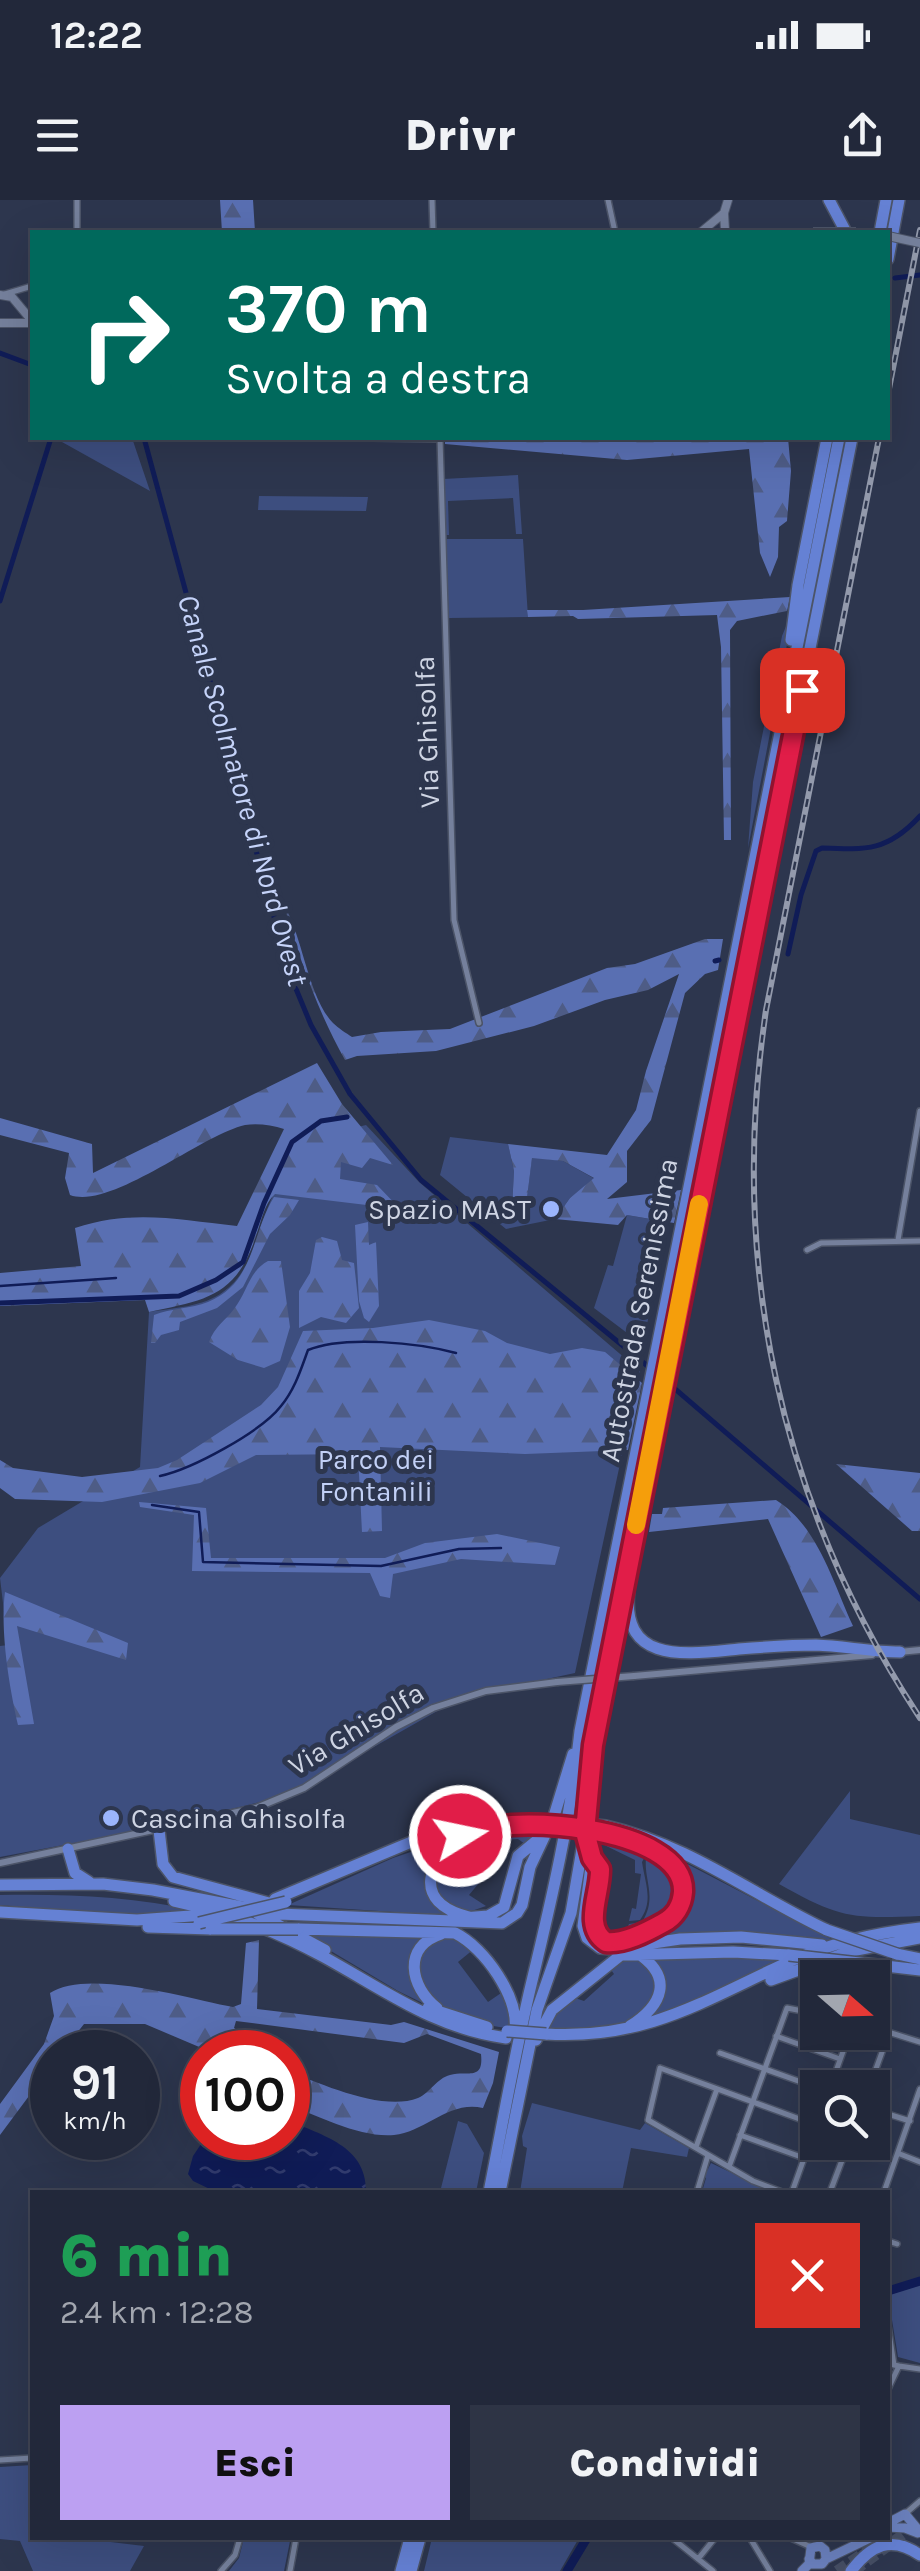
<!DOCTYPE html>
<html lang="it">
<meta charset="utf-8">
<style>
body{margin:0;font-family:Karla,sans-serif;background:#2e3445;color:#f1f3f6;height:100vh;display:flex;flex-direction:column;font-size:38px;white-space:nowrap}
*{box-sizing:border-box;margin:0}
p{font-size:32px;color:#a2a6af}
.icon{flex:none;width:55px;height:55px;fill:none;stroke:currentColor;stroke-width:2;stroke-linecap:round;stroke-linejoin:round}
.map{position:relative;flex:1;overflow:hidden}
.side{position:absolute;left:30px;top:1990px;width:860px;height:350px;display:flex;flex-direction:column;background:#22283a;border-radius:0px;box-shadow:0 10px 40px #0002,0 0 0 2px #3f4454}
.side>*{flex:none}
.hud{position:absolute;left:30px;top:30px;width:860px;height:210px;border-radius:0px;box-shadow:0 10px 40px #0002,0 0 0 2px #3f4454;background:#00695c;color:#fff;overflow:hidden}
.needle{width:65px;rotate:110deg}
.buttons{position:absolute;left:800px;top:1760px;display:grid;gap:20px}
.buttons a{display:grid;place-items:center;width:90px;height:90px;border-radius:0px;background:#22283a;box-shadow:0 10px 40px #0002,0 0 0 2px #3f4454;font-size:50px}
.speed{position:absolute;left:30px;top:1830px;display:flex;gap:20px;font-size:50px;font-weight:700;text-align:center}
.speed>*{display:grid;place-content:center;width:130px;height:130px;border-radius:50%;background:#22283a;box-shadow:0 10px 40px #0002,0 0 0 2px #3f4454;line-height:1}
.speed small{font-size:25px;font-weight:400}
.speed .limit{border:15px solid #d22;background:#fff;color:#111}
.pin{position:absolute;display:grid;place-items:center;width:85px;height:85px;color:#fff;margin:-42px;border-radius:20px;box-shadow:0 5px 15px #0006}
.me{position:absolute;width:110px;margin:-55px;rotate:80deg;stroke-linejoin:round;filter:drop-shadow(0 0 8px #0008)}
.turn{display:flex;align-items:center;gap:35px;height:210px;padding:0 30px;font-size:45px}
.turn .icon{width:130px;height:130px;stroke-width:2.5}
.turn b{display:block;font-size:70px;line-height:85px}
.round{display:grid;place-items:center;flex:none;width:105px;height:105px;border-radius:0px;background:#2e3445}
.head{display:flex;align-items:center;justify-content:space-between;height:170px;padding:0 30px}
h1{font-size:60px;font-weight:800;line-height:75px;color:#1e9e55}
.cta{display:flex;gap:20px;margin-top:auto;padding:20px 30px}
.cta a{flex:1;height:115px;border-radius:0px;background:#bca0f2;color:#111;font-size:40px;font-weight:800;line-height:115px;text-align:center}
.cta a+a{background:#2e3445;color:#f1f3f6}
.status{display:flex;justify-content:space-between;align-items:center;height:70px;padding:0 50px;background:#22283a;direction:ltr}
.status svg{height:28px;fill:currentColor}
header{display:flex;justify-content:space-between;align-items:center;height:130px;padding:0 30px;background:#22283a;font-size:45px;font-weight:800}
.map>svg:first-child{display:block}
</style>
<div class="status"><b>12:22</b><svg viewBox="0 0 49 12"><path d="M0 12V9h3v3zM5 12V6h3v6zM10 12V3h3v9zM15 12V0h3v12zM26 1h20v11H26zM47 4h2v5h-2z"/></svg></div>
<header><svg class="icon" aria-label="menu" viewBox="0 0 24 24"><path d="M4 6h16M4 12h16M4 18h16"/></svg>Drivr<svg class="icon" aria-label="share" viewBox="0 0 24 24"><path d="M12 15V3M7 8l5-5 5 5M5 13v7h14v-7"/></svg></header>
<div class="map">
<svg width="920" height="2371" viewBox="0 0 920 2371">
<defs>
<pattern id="forest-firs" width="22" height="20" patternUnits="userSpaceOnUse" patternTransform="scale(2.5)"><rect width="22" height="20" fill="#596fb2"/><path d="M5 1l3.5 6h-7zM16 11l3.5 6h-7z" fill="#4e5c86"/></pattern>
<pattern id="water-ripples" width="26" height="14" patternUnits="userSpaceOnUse" patternTransform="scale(2.5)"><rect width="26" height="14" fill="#101c57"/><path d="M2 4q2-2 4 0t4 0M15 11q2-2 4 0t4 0" fill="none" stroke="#323c6f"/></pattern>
</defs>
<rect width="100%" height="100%" fill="#2d364e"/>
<path fill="#3d4e7f" d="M63,238H132L150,291L62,242Z
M518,275L522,334H516L513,298L448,301L449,335H445L443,279Z
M259,296L368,297L366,311L258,310Z
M445,339H523L528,417L449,418Z
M791,414L789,434L748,648L753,582L782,436Z
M366,925L419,982L640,1171L575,1473L462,1497L289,1595L148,1629L0,1657V1446L8,1445L0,1378L38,1328L140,1267L149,1112C173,1108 203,1107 223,1092C243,1078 252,1055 259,1033C280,969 298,941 366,925Z
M450,937L508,944L514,971L512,1007L527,998L532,957L563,961L595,979L570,998L555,1019L506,1029L440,975Z
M627,1015L667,1022L643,1145L594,1108L608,1065L613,1066Z
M850,1591V1619L920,1635V1716C852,1719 839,1718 779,1684Z
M543,1629L525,1644L518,1639L488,1641L485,1652L478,1651L477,1658L484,1660L479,1683L469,1695L486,1706L466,1713C436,1696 433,1695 438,1660L476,1634Z
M593,1633C635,1640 660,1647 680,1686L672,1713L632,1731L614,1732L616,1729H627L629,1724L642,1722C659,1695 641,1677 647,1653L642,1662C645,1683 654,1701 640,1720L629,1721L632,1708L636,1709L641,1674L635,1673V1660L596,1641Z
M452,1638L429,1684L455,1716L288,1705L393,1658Z
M670,1655L835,1741L825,1743L767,1737L606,1747L595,1740L612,1746L683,1705Z
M0,1695C67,1694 131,1696 197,1711C132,1719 65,1711 0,1705Z
M299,1732H435L414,1754L429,1806L398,1791Z
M453,1736L474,1749L458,1762L488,1802L504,1791L513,1829C487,1825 440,1819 426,1793C421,1784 419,1772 416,1762L432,1740Z
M649,1755L790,1759L640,1824L660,1799Z
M636,1757L654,1770L658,1791L641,1817L609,1830L544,1832L548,1822L572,1797L584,1801L614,1774L609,1767L615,1761Z
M532,1903L640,1930L645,1923L689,1948L687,1957L631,1948L622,1992H520L527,1948L523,1946L522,1936Z
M458,1921L467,1924L484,1953L476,1992H440Z
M711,1963L772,1992H702L706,1978L704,1977Z
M920,2085V2163L898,2157L888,2095Z
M32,2265V2338H77L144,2346L130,2371H33L20,2341L0,2339V2267Z
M244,2338L290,2341L284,2371H229L239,2358Z
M432,2338H579L560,2371H424Z"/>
<path fill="url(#forest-firs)" d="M220,0H253L255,32H222Z
M445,238H788L791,271L787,321L779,327L778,357L770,377L760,353L749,249L627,260L445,244Z
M790,397L787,411L737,421L730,430L731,640H724L721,447L717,415L578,419L573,416L528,417L527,410H583Z
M284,705C303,737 308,797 333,823C338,828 346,833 352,837L381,832L450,829L607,768L635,764L705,739H723L718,770L705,774L685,793L651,920L627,951V982L607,999L681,990L674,1023L627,1015L618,1025L555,1019L570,998L594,978L563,961L532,958L527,998L512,1008L514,971L508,944L607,955L636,910L646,871L679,774L648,790L605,800L534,826L436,851L357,856L345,860C317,810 300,760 284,705Z
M317,863L342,904L393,965L370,958L362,968L341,962L340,979L377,985L400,1009L275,994C264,1004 261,1022 256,1036C236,1097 205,1100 149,1112L145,1100L0,1106V1073L81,1066L75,1028C133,1009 178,1020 237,1026L284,929C272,925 257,923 245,925C201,935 111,1010 70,995L65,978L69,953L0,935V918L92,944L93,973Z
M274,997L299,1000L290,1015L270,1034L243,1087L217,1108L180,1122L179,1130L161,1135L155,1143H151L154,1115C171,1108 191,1109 208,1102C255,1083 251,1034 274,997Z
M368,1022L369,1045L376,1042L379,1106L369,1122L364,1118L359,1101L355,1025Z
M322,1037L337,1041L342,1060L354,1063L359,1108L346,1123L321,1117L299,1128V1091L310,1073L316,1040Z
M268,1061H281L290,1127L280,1161L264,1168L238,1160L209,1142C215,1126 225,1121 234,1109C247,1093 249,1071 268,1061Z
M429,1120L485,1131L507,1143L550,1154L582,1148L605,1152L642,1183L628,1250L525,1254L380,1247L382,1331L362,1332L358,1254L256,1255L200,1283L102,1302L15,1299L0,1288V1260L13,1268L82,1277L158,1268L177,1260L261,1205L278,1187L303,1131L373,1128Z
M836,1264L920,1273V1331H912Z
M776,1300C818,1326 833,1383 853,1426L821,1437L768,1319L649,1332L652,1314H662L663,1308Z
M139,1302L206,1308L211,1358H385L425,1343L497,1334L560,1347L555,1365L461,1359L393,1374L390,1398L380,1396L370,1373L192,1371L194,1315L140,1307Z
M5,1392L128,1443L126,1460L17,1426L34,1524L18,1525C9,1486 0,1430 5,1392Z
M259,1740L257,1809L391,1825L404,1822L499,1852L493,1883L483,1908C449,1900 425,1932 394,1935C360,1938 319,1916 288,1905V1871C321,1884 383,1912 418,1898C430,1893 437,1878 450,1875C467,1870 484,1882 481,1854L427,1834L404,1843L236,1821L234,1828L254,1841L261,1852H211L145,1824H84L62,1852H52V1865L0,1935V1904L44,1844L54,1816L50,1793C87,1768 190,1799 233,1807L241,1804L246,1743Z"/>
<path fill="url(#water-ripples)" d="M288,1920C323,1936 367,1946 366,1992H216L193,1981L188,1974L193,1956L205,1938H288Z"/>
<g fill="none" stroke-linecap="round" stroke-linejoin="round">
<path stroke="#101c57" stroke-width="2.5" d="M0,1086L116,1078
M160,1276C192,1269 261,1232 281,1206C295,1189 301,1169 308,1150C344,1135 419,1143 456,1153
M152,1305L199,1312L203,1362L381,1366L459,1349L501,1348"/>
<path stroke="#101c57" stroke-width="5" d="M895,78L920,75
M0,153L32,165
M144,238L289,772L311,825L350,894L421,980L667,1182L920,1399
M0,401L51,238
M788,754L801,695L816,651L822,648C867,650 888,651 920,616
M715,761L719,760
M0,1103L179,1096L216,1080L243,1062L264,1003L292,942L321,921L347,917"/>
<path stroke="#101c57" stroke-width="9" d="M888,2091L920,2081
M567,2371L587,2338"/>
<path stroke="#454e64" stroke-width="11" stroke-dasharray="11 5.5" stroke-linecap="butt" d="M837,2371L886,2338
M854,2371L920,2322"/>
<defs>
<path id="minor" d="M432,0L433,32
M608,0L615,32
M77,32V0
M5,94L32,86
M372,238L439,239
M440,238L454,720L479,823
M898,1040L920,911
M807,1050L821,1043L920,1041
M872,1827L920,1842
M776,1836L840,1859
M720,1853L818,1888
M830,1888L850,1832
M869,1888L889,1833
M872,1909L910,1921
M740,1935L804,1958
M696,1947L717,1889
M900,1954L920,1962
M729,1967L787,1808L818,1814
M697,1992L708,1955
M782,1992L753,1981L648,1920L660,1868L816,1925
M792,1992L816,1925
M830,1992L849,1942
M884,1992L920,1889
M888,2041L897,2044
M888,2126L894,2165L899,2166
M899,2166L920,2169
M888,2189L899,2166
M0,2260L32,2258
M905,2314L920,2301
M672,2338L713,2371
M750,2338L770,2371
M791,2338L811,2347
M698,2359L715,2338
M221,2371L235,2355L240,2338
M290,2371L296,2338"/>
<path id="tertiary" d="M899,1452L920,1450
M634,1476L872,1455
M0,1663L256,1608L304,1588L396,1527L433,1508L486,1491L557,1482"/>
<path id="secondary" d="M725,30L724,13L728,0
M701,32L724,13
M0,95L12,97L32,121
M0,123H32"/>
<path id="primary" d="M888,2323L905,2314L920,2332
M888,2327L905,2328L918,2333
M826,2359L870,2338
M802,2371L809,2364L811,2348L820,2346L825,2350L826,2359L822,2364H813L809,2359"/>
<path id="motorway" d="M829,0L846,32
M880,32L886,0
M888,59L899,0
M791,440L798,385L827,238
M629,1389C620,1466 688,1454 739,1449C764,1447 790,1445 816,1445C844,1446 871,1452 900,1452
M606,1626C690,1645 751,1694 827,1730
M159,1630L163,1664L173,1677L276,1705
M466,1632C427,1659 410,1702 469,1717
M68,1649L75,1673L89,1682
M592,1659L583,1726L587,1738L600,1748L613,1749L680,1739L741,1737L822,1745
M594,1660C613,1685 576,1722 606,1741C620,1743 631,1737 643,1732C699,1709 694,1671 644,1643
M0,1685L103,1684L153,1690L279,1714L502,1723L517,1713L522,1705L530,1667L554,1616L573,1554
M275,1699L428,1635L475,1624L533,1619
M174,1701C226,1712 277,1731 324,1757C386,1791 434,1828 506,1838
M0,1712L137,1720L204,1715
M258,1714L325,1750
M463,1718L488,1716L504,1707L518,1656L541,1637
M148,1727L211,1729
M298,1729L455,1733C485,1748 519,1797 515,1831
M897,1754L920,1759
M877,1765L920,1770
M771,1780L851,1751L920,1738
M428,1808L487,1827
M437,1808C410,1787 402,1747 441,1734
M630,1826C663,1805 674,1777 637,1753
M546,1834C648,1840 706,1799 793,1760C834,1742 876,1733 920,1728
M536,1840L552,1810L621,1755L733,1752L789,1755
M489,1992C503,1922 515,1851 532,1781C552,1698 571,1616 580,1531L839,238
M500,1992L537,1810L571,1713L585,1632L597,1515L852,238
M401,2371L410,2338
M411,2371L420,2338
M851,2371C871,2345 891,2335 920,2355"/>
</defs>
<use href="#minor" stroke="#4c5468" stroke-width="8"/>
<use href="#tertiary" stroke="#4c5468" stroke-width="9"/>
<use href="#secondary" stroke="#4c5468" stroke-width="10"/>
<use href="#primary" stroke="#4c5468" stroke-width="11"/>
<use href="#motorway" stroke="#4c5468" stroke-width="14"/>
<use href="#minor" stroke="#75809c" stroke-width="5"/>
<use href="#tertiary" stroke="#75809c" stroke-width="6"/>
<use href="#secondary" stroke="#75809c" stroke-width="8"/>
<use href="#primary" stroke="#6b81be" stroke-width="9"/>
<use href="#motorway" stroke="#6581d4" stroke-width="11"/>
<defs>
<path id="rail" d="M888,194L920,30
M879,238L766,810C728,1063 779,1304 920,1518"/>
</defs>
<use href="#rail" stroke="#939aac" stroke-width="6"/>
<use href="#rail" stroke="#2d364e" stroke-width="2.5" stroke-dasharray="8" stroke-linecap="butt"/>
<defs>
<path id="tertiary-bridge" d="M557,1482L634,1476"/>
<path id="secondary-bridge" d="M813,32H856
M888,36L920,43"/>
<path id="motorway-bridge" d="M533,1619L606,1626
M199,1723L286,1702
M211,1729H298
M827,1730L897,1754
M789,1755L877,1765
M507,1831L546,1834"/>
</defs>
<use href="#tertiary-bridge" stroke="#4c5468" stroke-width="9" stroke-linecap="butt"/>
<use href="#secondary-bridge" stroke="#4c5468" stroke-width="10" stroke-linecap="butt"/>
<use href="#motorway-bridge" stroke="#4c5468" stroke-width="14" stroke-linecap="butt"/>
<use href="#tertiary-bridge" stroke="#75809c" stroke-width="6"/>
<use href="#secondary-bridge" stroke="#75809c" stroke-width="8"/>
<use href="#motorway-bridge" stroke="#6581d4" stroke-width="11"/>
</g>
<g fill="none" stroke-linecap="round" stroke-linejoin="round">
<defs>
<path id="route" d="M460,1636C499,1612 686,1624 683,1692C682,1705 675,1717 663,1723C647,1732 624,1744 606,1742C582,1726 601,1693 600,1669L592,1658L585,1632L593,1545L802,490"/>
</defs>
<use href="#route" stroke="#92132f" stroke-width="25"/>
<use href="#route" stroke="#e11d48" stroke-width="18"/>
<path stroke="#f59e0b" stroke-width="18" d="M636,1325L699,1004"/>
</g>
<g fill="#9bb5fd" stroke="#2d364e" stroke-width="4">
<circle cx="551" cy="1009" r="10"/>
<circle cx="111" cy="1618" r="10"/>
</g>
<g text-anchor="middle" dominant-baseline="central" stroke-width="10" stroke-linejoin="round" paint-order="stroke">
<g font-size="28" fill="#ced4e3" stroke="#2d364e">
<text transform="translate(427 532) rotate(-92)">Via Ghisolfa</text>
<text transform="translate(639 1110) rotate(-79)">Autostrada Serenissima</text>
<text transform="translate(356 1529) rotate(-31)">Via Ghisolfa</text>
</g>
<g font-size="28" fill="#ced4e3" stroke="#2d364e" text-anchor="end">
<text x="531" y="1009">Spazio MAST</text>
<text x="131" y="1618" text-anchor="start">Cascina Ghisolfa</text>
</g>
<g font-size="28" fill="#c2d0f6" stroke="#2d364e">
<text x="376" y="1259">Parco dei<tspan x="376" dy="32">Fontanili</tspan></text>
</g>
<g font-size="30" font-style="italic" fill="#c5d3f9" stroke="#2d364e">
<text transform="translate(243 590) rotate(74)">Canale Scolmatore di Nord Ovest</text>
</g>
</g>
</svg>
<div class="buttons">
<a><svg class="needle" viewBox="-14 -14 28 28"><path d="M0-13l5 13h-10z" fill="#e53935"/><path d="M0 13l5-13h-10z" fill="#a2a6af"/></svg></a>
<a><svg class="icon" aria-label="search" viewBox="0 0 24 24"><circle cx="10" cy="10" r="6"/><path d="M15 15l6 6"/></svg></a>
</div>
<div class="speed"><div>91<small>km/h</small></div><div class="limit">100</div></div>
<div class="pin" style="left:802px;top:490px;background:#d93025"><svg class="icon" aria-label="arrive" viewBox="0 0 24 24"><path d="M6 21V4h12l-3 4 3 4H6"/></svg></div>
<svg class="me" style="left:460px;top:1636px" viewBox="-20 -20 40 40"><circle r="17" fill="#e11d48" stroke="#fff" stroke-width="3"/><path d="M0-11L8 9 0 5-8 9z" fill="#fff"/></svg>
<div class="hud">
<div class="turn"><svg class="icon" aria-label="right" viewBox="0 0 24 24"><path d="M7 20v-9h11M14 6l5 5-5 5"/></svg><div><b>370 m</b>Svolta a destra</div></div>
</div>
<section class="side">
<div class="head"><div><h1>6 min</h1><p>2.4 km · 12:28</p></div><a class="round" style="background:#d93025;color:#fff"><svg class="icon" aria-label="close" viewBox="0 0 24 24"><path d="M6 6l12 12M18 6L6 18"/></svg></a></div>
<div class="cta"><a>Esci</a><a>Condividi</a></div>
</section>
</div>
